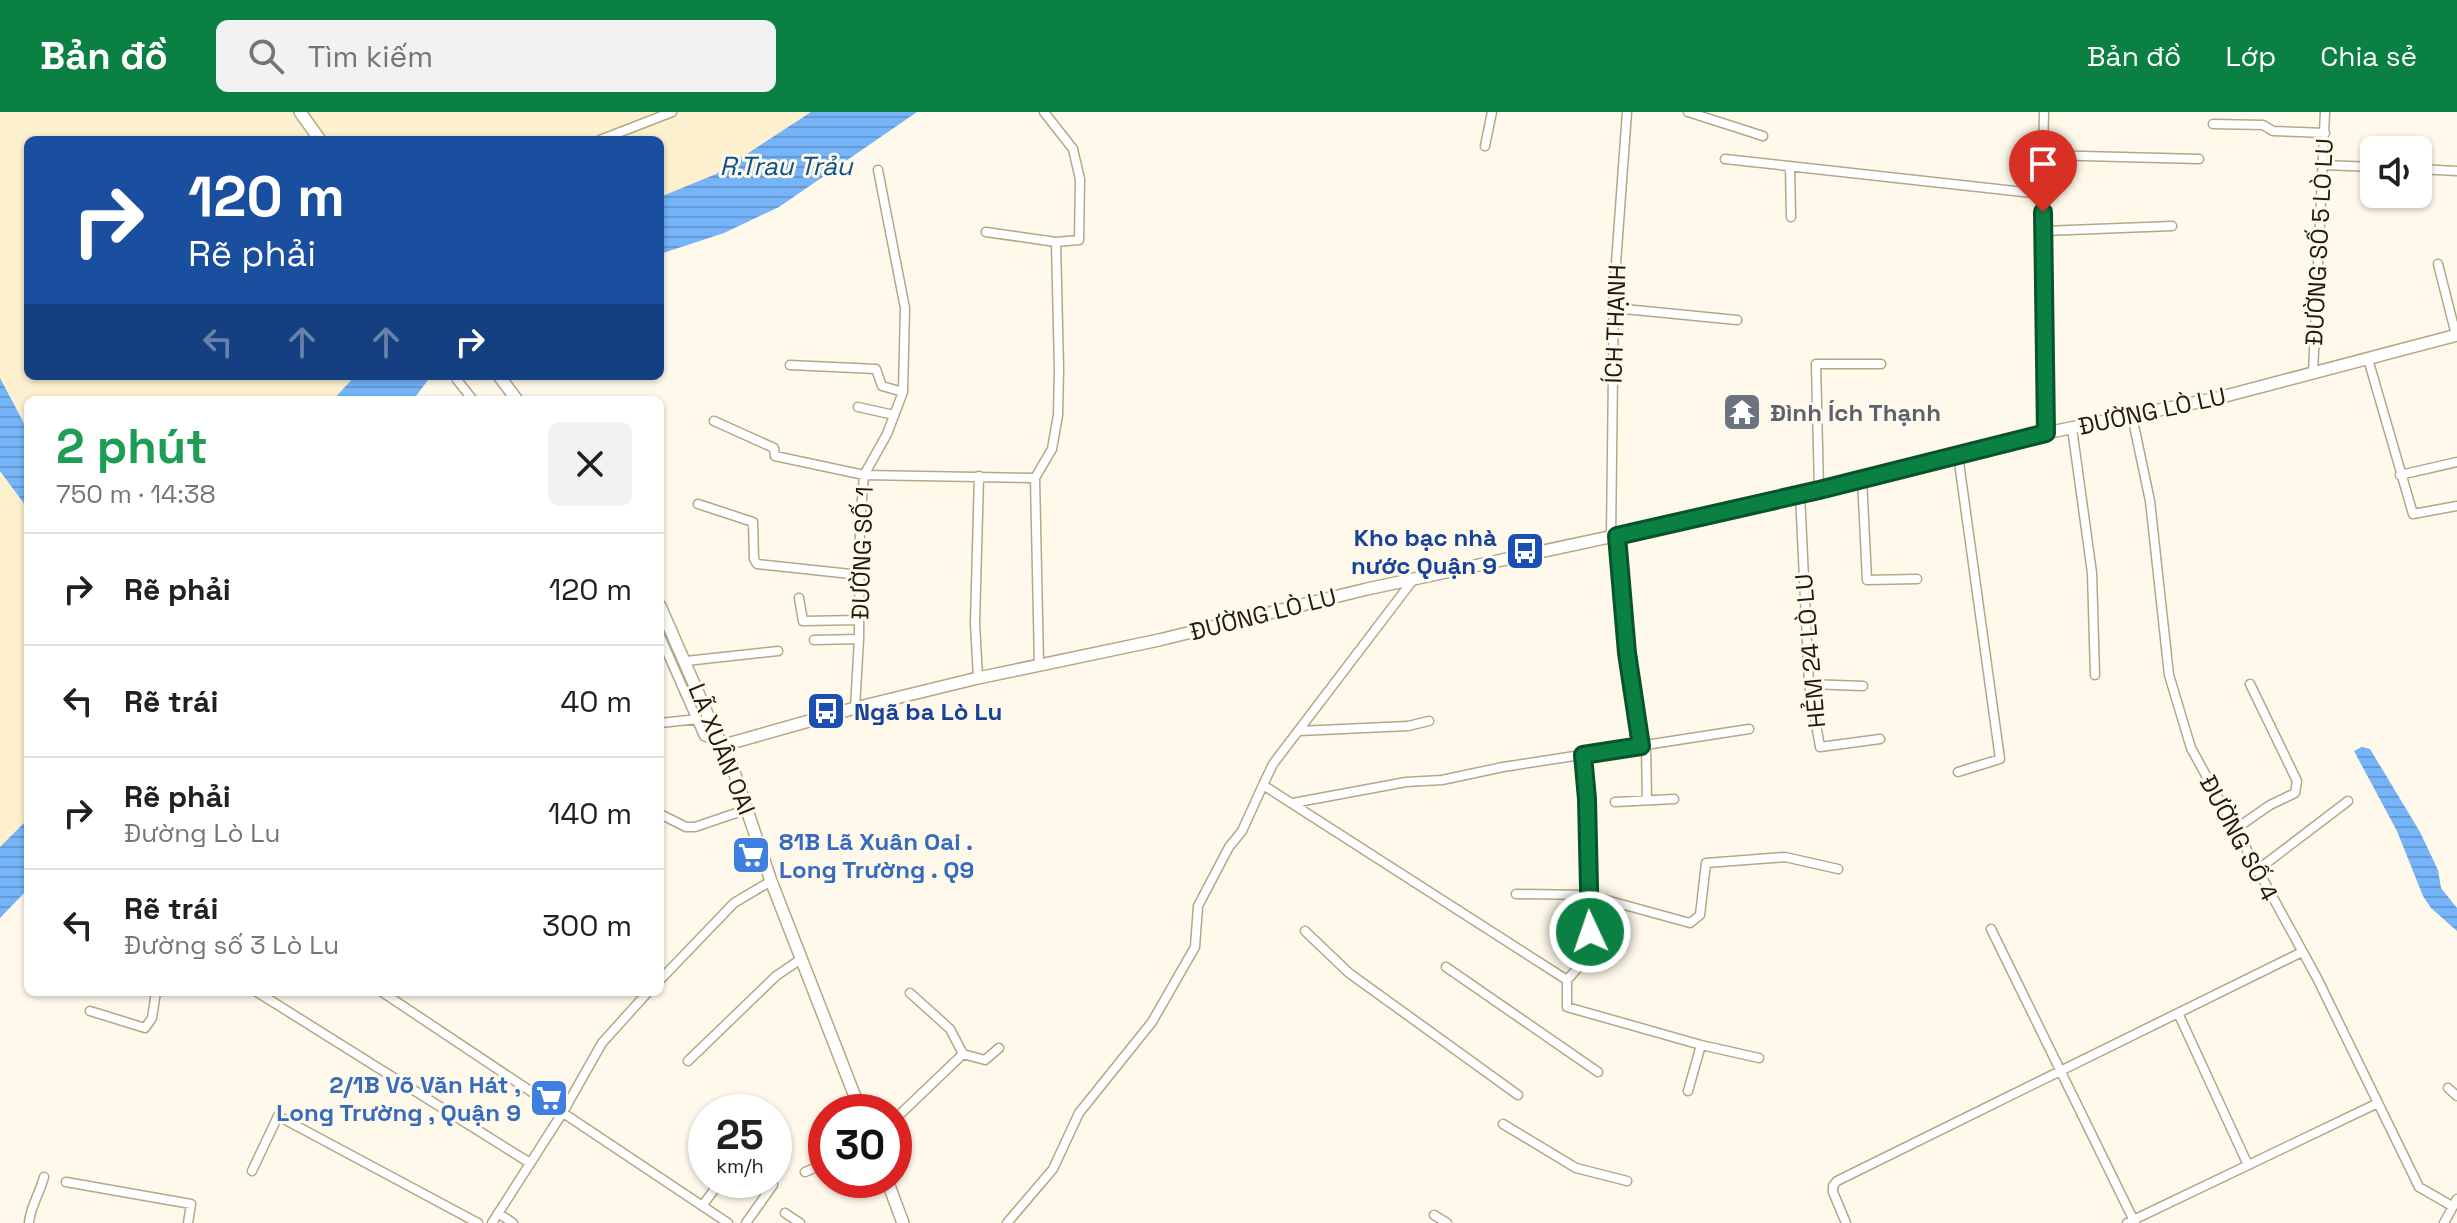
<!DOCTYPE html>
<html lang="vi">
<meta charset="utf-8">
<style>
body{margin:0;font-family:"Space Grotesk",sans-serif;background:#f2f2f2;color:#202124;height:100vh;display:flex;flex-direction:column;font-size:30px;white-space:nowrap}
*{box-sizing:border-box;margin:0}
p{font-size:26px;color:#757577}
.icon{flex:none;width:44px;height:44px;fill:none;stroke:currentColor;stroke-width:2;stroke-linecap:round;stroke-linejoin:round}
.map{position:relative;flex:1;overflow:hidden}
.side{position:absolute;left:24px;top:284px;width:640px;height:600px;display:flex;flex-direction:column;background:#fff;border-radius:12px;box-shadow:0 2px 6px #0004}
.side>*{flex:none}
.hud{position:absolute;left:24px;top:24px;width:640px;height:244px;border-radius:12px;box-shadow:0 2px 6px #0004;background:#1a4fa0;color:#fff;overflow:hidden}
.controls{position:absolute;left:2360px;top:24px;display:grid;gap:16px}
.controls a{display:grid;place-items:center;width:72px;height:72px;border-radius:12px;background:#fff;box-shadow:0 2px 6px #0004;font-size:40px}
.speed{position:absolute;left:688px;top:982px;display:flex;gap:16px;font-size:40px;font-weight:700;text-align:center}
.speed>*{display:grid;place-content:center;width:104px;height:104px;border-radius:50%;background:#fff;box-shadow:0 2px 6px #0004;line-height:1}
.speed small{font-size:20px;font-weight:400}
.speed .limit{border:12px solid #d22;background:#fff;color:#111}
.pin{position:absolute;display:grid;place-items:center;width:68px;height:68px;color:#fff;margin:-82px -34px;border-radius:50% 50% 50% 0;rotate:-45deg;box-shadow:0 0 8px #0007}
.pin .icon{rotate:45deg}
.me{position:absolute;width:88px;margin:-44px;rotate:357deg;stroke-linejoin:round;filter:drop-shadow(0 0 6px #0008)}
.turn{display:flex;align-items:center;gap:28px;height:168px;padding:0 32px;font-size:36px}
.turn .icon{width:104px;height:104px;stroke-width:2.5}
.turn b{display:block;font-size:56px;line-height:68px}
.lanes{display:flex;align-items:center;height:76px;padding:0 32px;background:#0003;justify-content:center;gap:40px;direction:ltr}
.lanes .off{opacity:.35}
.round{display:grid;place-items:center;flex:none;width:84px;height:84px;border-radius:12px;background:#f2f2f2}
.overview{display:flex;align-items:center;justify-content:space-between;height:136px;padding:0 32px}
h1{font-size:48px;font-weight:700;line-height:60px;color:#1e9e55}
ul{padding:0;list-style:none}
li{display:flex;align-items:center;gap:24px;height:112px;padding:0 32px;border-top:2px solid #e0e0e0}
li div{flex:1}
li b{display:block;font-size:30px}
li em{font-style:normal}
header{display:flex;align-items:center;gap:48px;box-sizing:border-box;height:112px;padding:0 40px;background:#0b8043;color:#fff}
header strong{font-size:38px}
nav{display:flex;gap:44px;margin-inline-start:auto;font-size:28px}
.search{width:560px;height:72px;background:#f2f2f2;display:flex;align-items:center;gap:20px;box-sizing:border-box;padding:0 28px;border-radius:12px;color:#757577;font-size:30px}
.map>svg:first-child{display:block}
</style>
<header>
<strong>Bản đồ</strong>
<div class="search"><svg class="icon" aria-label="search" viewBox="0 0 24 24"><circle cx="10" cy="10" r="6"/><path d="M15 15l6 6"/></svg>Tìm kiếm</div>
<nav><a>Bản đồ</a><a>Lớp</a><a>Chia sẻ</a></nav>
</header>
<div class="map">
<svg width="2457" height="1111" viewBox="0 0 2457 1111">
<defs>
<pattern id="water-rules" width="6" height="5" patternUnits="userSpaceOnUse" patternTransform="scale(2)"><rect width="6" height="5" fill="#75b4f8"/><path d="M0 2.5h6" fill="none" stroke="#659ad3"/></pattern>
</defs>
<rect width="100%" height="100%" fill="#fef9eb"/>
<path fill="#fdf0ce" d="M0,0H811L716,62L660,85V28H28V264H355L333,288H28V707L0,735Z"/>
<path fill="url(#water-rules)" d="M811,0H917L779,95L724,121L660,142V85L716,62Z
M355,264H431L413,288H333Z
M0,266L28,319V397L0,359Z
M2362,635L2370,637L2420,720L2438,758L2441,776L2457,796V819L2431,796L2423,784L2397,719L2354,639Z
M28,707V777L0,806V735Z"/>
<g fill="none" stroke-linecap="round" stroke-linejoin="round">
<defs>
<path id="street" d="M1688,0L1763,24
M2044,0L2042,82L2046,321
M2213,12L2263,13L2273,19L2325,21
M600,28L672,0
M1485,34L1492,0
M2044,43L2199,47
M1725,47L2042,82
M2324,53L2374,55
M1790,54L1791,105
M2418,57L2457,59
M2044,119L2172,114
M986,120L1056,130
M2438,152L2456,223
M1614,196L1737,208
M2368,247L2413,402L2457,394
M790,253L876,257L882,274L903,280
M2313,261L2325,0
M457,268L473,288
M858,295L894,303
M2132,304L2150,389L2169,563L2191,636L2317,866L2419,1075L2452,1094
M714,309L774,336L775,344L864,363L1035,366
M2072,316L2092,461L2095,563
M2400,363L2457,350
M1862,366L1867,468L1917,467
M1819,378L1816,252H1881
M1800,382L1809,572L1820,635L1880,627
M698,392L753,410L754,447L757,452L860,463
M1617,424L1627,541L1641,634
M1611,425L1614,179L1627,0
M1413,468L1273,652L1263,673L1567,868V895L1701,933L1759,946
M799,486L803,509L859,508
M660,524L704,624L720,631
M814,528L859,527
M686,549L778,539
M1039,553L1035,366L1052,337L1058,303L1059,257L1056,130L1079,128L1080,67L1073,37L1044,0
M978,566L975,511L979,364
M1809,572L1863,574
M855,596L859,527L860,412L864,363L887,322L903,280L905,196L878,58
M660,611L698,607
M1299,619L1408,614L1429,609
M1646,633L1647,688
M1958,660L2000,647L1958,343
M1615,690L1674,687
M1293,691L1406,670L1442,668L1503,655L1749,617
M660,702L686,715H695L748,697
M2234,718L2270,693L2295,681L2297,669L2250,572
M2256,759L2348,689
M1516,782L1588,783L1690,811L1700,803L1706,751L1785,745L1838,757
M1991,817L2135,1111
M1305,819L1349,861L1518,983
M1446,855L1598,960
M660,868L734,791L771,769
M1567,868L1585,848L1590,820L1587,687L1583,643
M257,880L530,1051
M382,880L728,1111
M90,899L145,916L152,906L156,880
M2178,901L2248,1053
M963,942L985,948L999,936
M688,949L776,864L801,847
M2448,976L2457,984
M1688,979L1701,933
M894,1008L963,942L950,917L910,881
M1503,1012L1576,1056L1627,1069
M252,1059L278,1004L478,1111
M805,1060L826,1051
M66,1070L191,1092L188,1111
M703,1093L721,1068
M498,1101L513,1111
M785,1101L800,1111
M1434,1103L1447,1111
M29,1111C30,1095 40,1081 44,1065
M492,1111L563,1000L602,931L648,880
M746,1111L773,1073
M1007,1111L1053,1057L1079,1001L1152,910L1195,835L1198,794L1229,735L1242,719L1263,673
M1846,1111L1833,1080V1074L1837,1069L2302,840
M2127,1111L2378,991
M2444,1111L2457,1087"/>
<path id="secondary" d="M300,0L320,28
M499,264L517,288
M660,494L716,622L728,642L771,769L861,1000
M724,633L855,596L978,566L1159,528L1367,477L1702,405L2046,321L2218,286L2457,223
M887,1068L903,1111"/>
</defs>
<use href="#street" stroke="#b4a785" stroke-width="11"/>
<use href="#secondary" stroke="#b4a785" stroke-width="14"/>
<use href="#street" stroke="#fff" stroke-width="8"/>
<use href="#secondary" stroke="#fff" stroke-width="11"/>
</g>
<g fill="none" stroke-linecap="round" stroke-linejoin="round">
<defs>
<path id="route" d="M1590,820L1587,687L1583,643L1641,634L1627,541L1617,424L1819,378L2046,321L2043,100"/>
</defs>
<use href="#route" stroke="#07532c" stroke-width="20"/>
<use href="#route" stroke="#0b8043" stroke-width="14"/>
</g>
<defs>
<symbol id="temple-square" viewBox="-11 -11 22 22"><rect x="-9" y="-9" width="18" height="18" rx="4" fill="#6b7280" stroke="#fef9eb"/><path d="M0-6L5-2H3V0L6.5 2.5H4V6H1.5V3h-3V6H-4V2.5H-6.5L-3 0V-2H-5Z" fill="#fff"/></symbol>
<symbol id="bus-square" viewBox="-11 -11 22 22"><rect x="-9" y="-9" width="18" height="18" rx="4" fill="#1a4fb4" stroke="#fef9eb"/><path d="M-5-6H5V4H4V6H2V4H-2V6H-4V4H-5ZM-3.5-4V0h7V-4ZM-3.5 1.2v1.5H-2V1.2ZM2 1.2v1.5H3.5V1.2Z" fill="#fff"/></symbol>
<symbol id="supermarket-square" viewBox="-11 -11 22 22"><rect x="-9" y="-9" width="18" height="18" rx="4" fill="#3f7fe0" stroke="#fef9eb"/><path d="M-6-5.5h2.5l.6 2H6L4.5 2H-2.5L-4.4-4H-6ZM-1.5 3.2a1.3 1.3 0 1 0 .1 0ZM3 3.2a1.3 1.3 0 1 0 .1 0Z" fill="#fff"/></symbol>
</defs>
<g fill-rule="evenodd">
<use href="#temple-square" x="1720" y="278" width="44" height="44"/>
<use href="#bus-square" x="1503" y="417" width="44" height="44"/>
<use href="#bus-square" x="804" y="577" width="44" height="44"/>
<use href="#supermarket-square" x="729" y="721" width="44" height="44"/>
<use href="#supermarket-square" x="527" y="964" width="44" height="44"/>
</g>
<g text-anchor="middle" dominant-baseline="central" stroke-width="6" stroke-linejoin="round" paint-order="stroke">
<g font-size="24" fill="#1f1a0d" stroke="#fef9eb">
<text transform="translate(2319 130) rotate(-87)">ĐƯỜNG SỐ 5 LÒ LU</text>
<text transform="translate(1615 212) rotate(-88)">ÍCH THẠNH</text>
<text transform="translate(2152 299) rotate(-12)">ĐƯỜNG LÒ LU</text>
<text transform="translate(862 441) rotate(-88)">ĐƯỜNG SỐ 1</text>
<text transform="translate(1263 502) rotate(-14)">ĐƯỜNG LÒ LU</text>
<text transform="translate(1810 539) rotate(-95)">HẺM 24 LÒ LU</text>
<text transform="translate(722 637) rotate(68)">LÃ XUÂN OAI</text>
<text transform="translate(2239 726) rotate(62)">ĐƯỜNG SỐ 4</text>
</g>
<g font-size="24" font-weight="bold" fill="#5b616d" stroke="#fef9eb" text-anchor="start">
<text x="1770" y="300">Đình Ích Thạnh</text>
</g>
<g font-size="24" font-weight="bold" fill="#164399" stroke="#fef9eb" text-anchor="end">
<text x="1497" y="425">Kho bạc nhà<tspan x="1497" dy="28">nước Quận 9</tspan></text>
<text x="854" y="599" text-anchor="start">Ngã ba Lò Lu</text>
</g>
<g font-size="24" font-weight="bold" fill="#366cbe" stroke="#fef9eb" text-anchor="start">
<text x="779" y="729">81B Lã Xuân Oai .<tspan x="779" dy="28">Long Trường . Q9</tspan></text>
<text x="521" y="972" text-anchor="end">2/1B Võ Văn Hát ,<tspan x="521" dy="28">Long Trường , Quận 9</tspan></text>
</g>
<g font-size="26" font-style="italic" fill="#0c508d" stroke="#fef9eb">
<text x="786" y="54">R.Trau Trảu</text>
</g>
</g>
</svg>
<div class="controls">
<a><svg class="icon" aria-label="sound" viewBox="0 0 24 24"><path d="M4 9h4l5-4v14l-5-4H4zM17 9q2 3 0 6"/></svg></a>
</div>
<div class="speed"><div>25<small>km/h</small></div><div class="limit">30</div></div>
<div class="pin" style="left:2043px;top:100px;background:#d93025"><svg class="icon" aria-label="arrive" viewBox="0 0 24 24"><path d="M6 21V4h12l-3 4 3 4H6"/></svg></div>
<svg class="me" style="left:1590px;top:820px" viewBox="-20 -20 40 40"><circle r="17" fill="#0b8043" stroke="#fff" stroke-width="3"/><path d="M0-11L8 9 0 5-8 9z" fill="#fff"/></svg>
<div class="hud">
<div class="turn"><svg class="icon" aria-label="right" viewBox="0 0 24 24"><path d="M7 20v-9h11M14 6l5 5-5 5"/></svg><div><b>120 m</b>Rẽ phải</div></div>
<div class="lanes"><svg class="icon off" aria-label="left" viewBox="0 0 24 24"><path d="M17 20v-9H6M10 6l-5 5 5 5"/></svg><svg class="icon off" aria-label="ahead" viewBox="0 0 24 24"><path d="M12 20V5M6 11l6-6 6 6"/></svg><svg class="icon off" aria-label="ahead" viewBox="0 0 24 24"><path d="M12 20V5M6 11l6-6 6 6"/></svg><svg class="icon" aria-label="right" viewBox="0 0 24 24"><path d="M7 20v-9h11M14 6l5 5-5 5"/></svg></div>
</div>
<section class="side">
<div class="overview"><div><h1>2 phút</h1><p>750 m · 14:38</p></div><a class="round"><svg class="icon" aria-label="close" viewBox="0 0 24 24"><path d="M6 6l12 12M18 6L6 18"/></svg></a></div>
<ul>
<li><svg class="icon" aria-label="right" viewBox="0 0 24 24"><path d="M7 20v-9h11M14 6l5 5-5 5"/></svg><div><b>Rẽ phải</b></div><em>120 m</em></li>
<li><svg class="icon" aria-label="left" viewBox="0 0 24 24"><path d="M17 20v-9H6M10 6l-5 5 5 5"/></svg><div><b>Rẽ trái</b></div><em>40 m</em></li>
<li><svg class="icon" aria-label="right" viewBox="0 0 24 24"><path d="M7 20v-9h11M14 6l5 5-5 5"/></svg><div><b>Rẽ phải</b><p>Đường Lò Lu</p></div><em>140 m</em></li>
<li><svg class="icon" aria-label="left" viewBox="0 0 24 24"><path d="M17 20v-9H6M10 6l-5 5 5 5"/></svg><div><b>Rẽ trái</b><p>Đường số 3 Lò Lu</p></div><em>300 m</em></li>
</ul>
</section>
</div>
